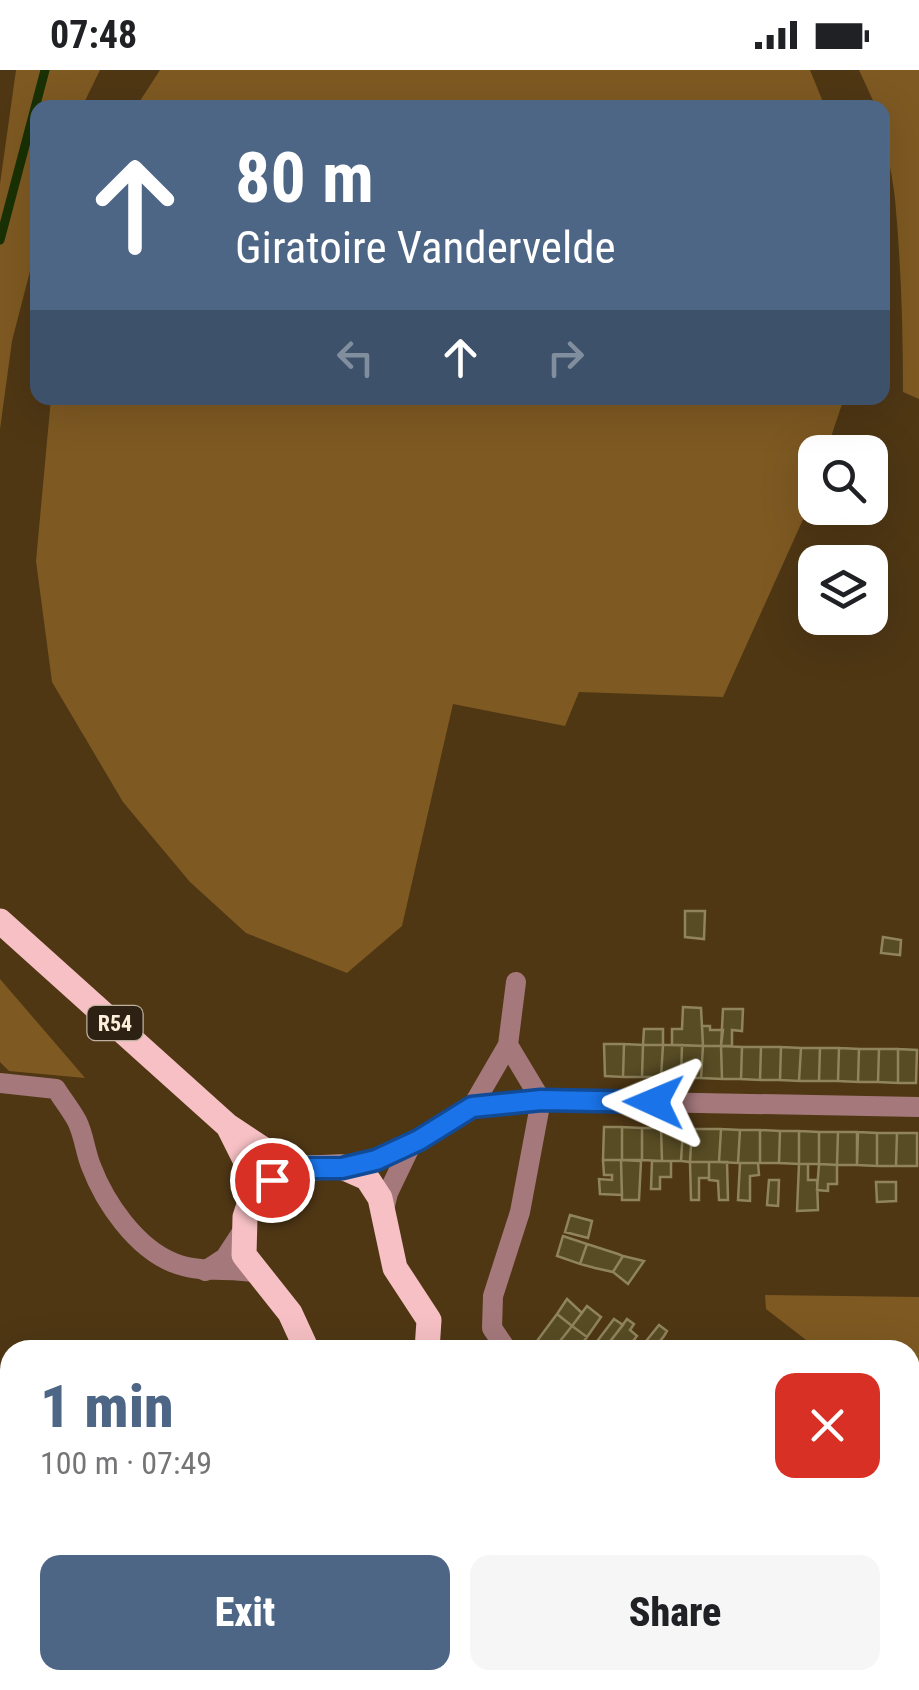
<!DOCTYPE html>
<meta charset="utf-8">
<style>
body{margin:0;font-family:"Roboto Condensed",sans-serif;background:#f6f6f6;color:#202124;height:100vh;display:flex;flex-direction:column;font-size:38px;white-space:nowrap}
*{box-sizing:border-box;margin:0}
p{font-size:32px;color:#757577}
.icon{flex:none;width:55px;height:55px;fill:none;stroke:currentColor;stroke-width:2;stroke-linecap:round;stroke-linejoin:round}
.map{position:relative;flex:1;overflow:hidden}
.side{position:absolute;left:0px;top:1270px;width:920px;height:350px;display:flex;flex-direction:column;background:#fff;border-radius:30px 30px 0 0;box-shadow:0 10px 40px #0002}
.side>*{flex:none}
.guide{position:absolute;left:30px;top:30px;width:860px;height:305px;border-radius:20px;box-shadow:0 10px 40px #0002;background:#4e6685;color:#fff;overflow:hidden}
.fabs{position:absolute;left:798px;top:365px;display:grid;gap:20px}
.fabs a{display:grid;place-items:center;width:90px;height:90px;border-radius:20px;background:#fff;box-shadow:0 10px 40px #0002;font-size:50px}
.pin{position:absolute;display:grid;place-items:center;width:85px;height:85px;color:#fff;margin:-42px;border:5px solid #fff;border-radius:50%;box-shadow:0 2px 10px #0007}
.me{position:absolute;width:110px;margin:-55px;rotate:271deg;stroke-linejoin:round;filter:drop-shadow(0 0 8px #0008)}
.turn{display:flex;align-items:center;gap:35px;height:210px;padding:0 40px;font-size:45px}
.turn .icon{width:130px;height:130px;stroke-width:2.5}
.turn b{display:block;font-size:70px;line-height:85px}
.lanes{display:flex;align-items:center;height:95px;padding:0 40px;background:#0003;justify-content:center;gap:50px;direction:ltr}
.lanes .off{opacity:.35}
.round{display:grid;place-items:center;flex:none;width:105px;height:105px;border-radius:20px;background:#f6f6f6}
.summary{display:flex;align-items:center;justify-content:space-between;height:170px;padding:0 40px}
h1{font-size:60px;font-weight:800;line-height:75px;color:#4e6685}
.action{display:flex;gap:20px;margin-top:auto;padding:20px 40px}
.action a{flex:1;height:115px;border-radius:20px;background:#4e6685;color:#fff;font-size:40px;font-weight:800;line-height:115px;text-align:center}
.action a+a{background:#f6f6f6;color:#202124}
.status{display:flex;justify-content:space-between;align-items:center;height:70px;padding:0 50px;background:#fff;direction:ltr}
.status svg{height:28px;fill:currentColor}
.map>svg:first-child{display:block}
</style>
<div class="status"><b>07:48</b><svg viewBox="0 0 49 12"><path d="M0 12V9h3v3zM5 12V6h3v6zM10 12V3h3v9zM15 12V0h3v12zM26 1h20v11H26zM47 4h2v5h-2z"/></svg></div>
<div class="map">
<svg width="919" height="1620" viewBox="0 0 919 1620">
<rect width="100%" height="100%" fill="#4f3714"/>
<path fill="#7e5922" d="M16,0H100L82,37L38,38L37,174L12,271L0,359V114Z
M160,0H810L825,37H136Z
M859,0H919V329L903,322C903,257 901,194 895,129C892,98 882,69 882,38L876,37Z
M51,328H844L826,382H815V416L805,445L723,627L579,622L565,656L453,634L402,856L347,903L246,863L190,812L123,732L52,612L36,491Z
M0,909L74,995L85,1008L9,1001L0,992Z
M765,1225L919,1227V1357L910,1350V1280H819L766,1239Z"/>
<g fill="none" stroke-linecap="round" stroke-linejoin="round">
<path stroke="#193104" stroke-width="9" d="M0,170L45,0"/>
</g>
<path fill="#584c24" stroke="#90845b" stroke-width="2.5" d="M685,841H705L704,869L685,867Z
M883,867L901,870L900,885L881,883Z
M683,937L701,938L703,976L672,975V959H682Z
M723,939H743L742,961L732,960V976H721Z
M702,956H710V960H723L721,976H703Z
M644,959H663V975H643Z
M604,974H624L623,1007L605,1006Z
M624,974L643,975L642,1007H623Z
M643,975H663L661,1007H642Z
M663,975H682L681,1008L661,1007Z
M682,975L703,976L701,1008H681Z
M703,976H721L722,1009L701,1008Z
M721,976L742,977L741,1009H722Z
M742,977H761L760,1010L741,1009Z
M761,977H781L780,1010H760Z
M781,977L801,978L799,1011L780,1010Z
M801,978H820L819,1011H799Z
M820,978H839L838,1011H819Z
M839,978L859,979L858,1012L838,1011Z
M859,979H879L878,1012H858Z
M879,979H898V1013L878,1012Z
M898,979L917,980L916,1013H898Z
M604,1057H622V1090H603Z
M622,1057L642,1058V1090H622Z
M642,1058H661L662,1091L642,1090Z
M661,1058L683,1059L681,1091H662Z
M683,1059H692L690,1092L681,1091Z
M692,1059H721L719,1092H690Z
M721,1059L740,1060L738,1093L719,1092Z
M740,1060H760V1093H738Z
M760,1060L780,1061L779,1093H760Z
M780,1061H799V1094L779,1093Z
M799,1061L819,1062V1094H799Z
M819,1062H838L837,1095L819,1094Z
M838,1062H857V1095H837Z
M858,1062L877,1063V1096L857,1095Z
M877,1063H897L896,1096H877Z
M897,1063H917V1096H896Z
M603,1090H621L622,1125L600,1124L599,1109L612,1110V1105H604Z
M621,1090L641,1091L639,1130H622Z
M652,1091H671V1107H660V1119H651Z
M690,1092H709V1108H699V1130H691Z
M709,1092H727L728,1130H719L718,1111L709,1110Z
M740,1093H758L759,1105L750,1106V1131L738,1130Z
M799,1094H808V1110H817L818,1140L797,1141Z
M819,1094L837,1095V1114H828V1121L817,1120Z
M769,1110H779L778,1136L767,1135Z
M876,1112H896V1131L877,1132Z
M570,1145L592,1151L588,1168L565,1162Z
M563,1166L587,1174L580,1194L557,1186Z
M587,1174L618,1184L623,1186L613,1202L595,1198L580,1194Z
M623,1186L644,1191L628,1214L613,1202Z
M567,1229L582,1243L572,1256L557,1244Z
M587,1236L601,1247L587,1267L572,1256Z
M557,1244L572,1256L553,1280H549L537,1271Z
M614,1249L623,1255L603,1280L595,1274Z
M627,1249L634,1254L630,1260L637,1266L626,1280H604Z
M659,1255L667,1261L664,1266L653,1280H639Z
M572,1256L587,1267L577,1280H553Z"/>
<g fill="none" stroke-linecap="round" stroke-linejoin="round">
<path stroke="#a5797c" stroke-width="20" d="M508,975L541,1030
M0,1013L56,1019C63,1030 71,1040 77,1051C84,1065 85,1081 91,1096C105,1133 136,1178 174,1193C202,1204 230,1197 258,1203
M472,1037L508,975L516,912
M205,1201L225,1188L242,1162"/>
<path stroke="#a5797c" stroke-width="20" d="M342,1097L376,1090L419,1070L472,1037L541,1030
M383,1144L388,1123L412,1073
M507,1280L492,1258L493,1226L520,1142L541,1030L919,1037
M910,1589L919,1596"/>
<path stroke="#f6c0c4" stroke-width="25" d="M0,851L228,1056L275,1087L302,1098
M228,1056L250,1100L255,1129
M307,1280L290,1243L244,1185L245,1147L249,1135L272,1110L302,1098L342,1097L367,1108L380,1128L395,1198L429,1250L427,1280"/>
</g>
<g fill="none" stroke-linecap="round" stroke-linejoin="round">
<defs>
<path id="route" d="M272,1110L302,1098H342L376,1090L419,1070L472,1037L541,1030L654,1032"/>
</defs>
<use href="#route" stroke="#114b97" stroke-width="25"/>
<use href="#route" stroke="#1a73e8" stroke-width="18"/>
</g>
<g text-anchor="middle" dominant-baseline="central" stroke-width="8" stroke-linejoin="round" paint-order="stroke">
<rect fill="#2c2112" stroke="#bfb19f" stroke-width="2.5" x="87.5" y="936" width="55" height="34" rx="8"/>
<g font-size="22" font-weight="bold" fill="#feefdc">
<text x="115" y="953">R54</text>
</g>
</g>
</svg>
<div class="fabs">
<a><svg class="icon" aria-label="search" viewBox="0 0 24 24"><circle cx="10" cy="10" r="6"/><path d="M15 15l6 6"/></svg></a>
<a><svg class="icon" aria-label="layers" viewBox="0 0 24 24"><path d="M12 4l9 5-9 5-9-5zM3 14l9 5 9-5"/></svg></a>
</div>
<div class="pin" style="left:272px;top:1110px;background:#d93025"><svg class="icon" aria-label="arrive" viewBox="0 0 24 24"><path d="M6 21V4h12l-3 4 3 4H6"/></svg></div>
<svg class="me" style="left:654px;top:1032px" viewBox="-20 -20 40 40"><path d="M0-17L14 15 0 8-14 15z" fill="#1a73e8" stroke="#fff" stroke-width="4"/></svg>
<div class="guide">
<div class="turn"><svg class="icon" aria-label="ahead" viewBox="0 0 24 24"><path d="M12 20V5M6 11l6-6 6 6"/></svg><div><b>80 m</b>Giratoire Vandervelde</div></div>
<div class="lanes"><svg class="icon off" aria-label="left" viewBox="0 0 24 24"><path d="M17 20v-9H6M10 6l-5 5 5 5"/></svg><svg class="icon" aria-label="ahead" viewBox="0 0 24 24"><path d="M12 20V5M6 11l6-6 6 6"/></svg><svg class="icon off" aria-label="right" viewBox="0 0 24 24"><path d="M7 20v-9h11M14 6l5 5-5 5"/></svg></div>
</div>
<section class="side">
<div class="summary"><div><h1>1 min</h1><p>100 m · 07:49</p></div><a class="round" style="background:#d93025;color:#fff"><svg class="icon" aria-label="close" viewBox="0 0 24 24"><path d="M6 6l12 12M18 6L6 18"/></svg></a></div>
<div class="action"><a>Exit</a><a>Share</a></div>
</section>
</div>
